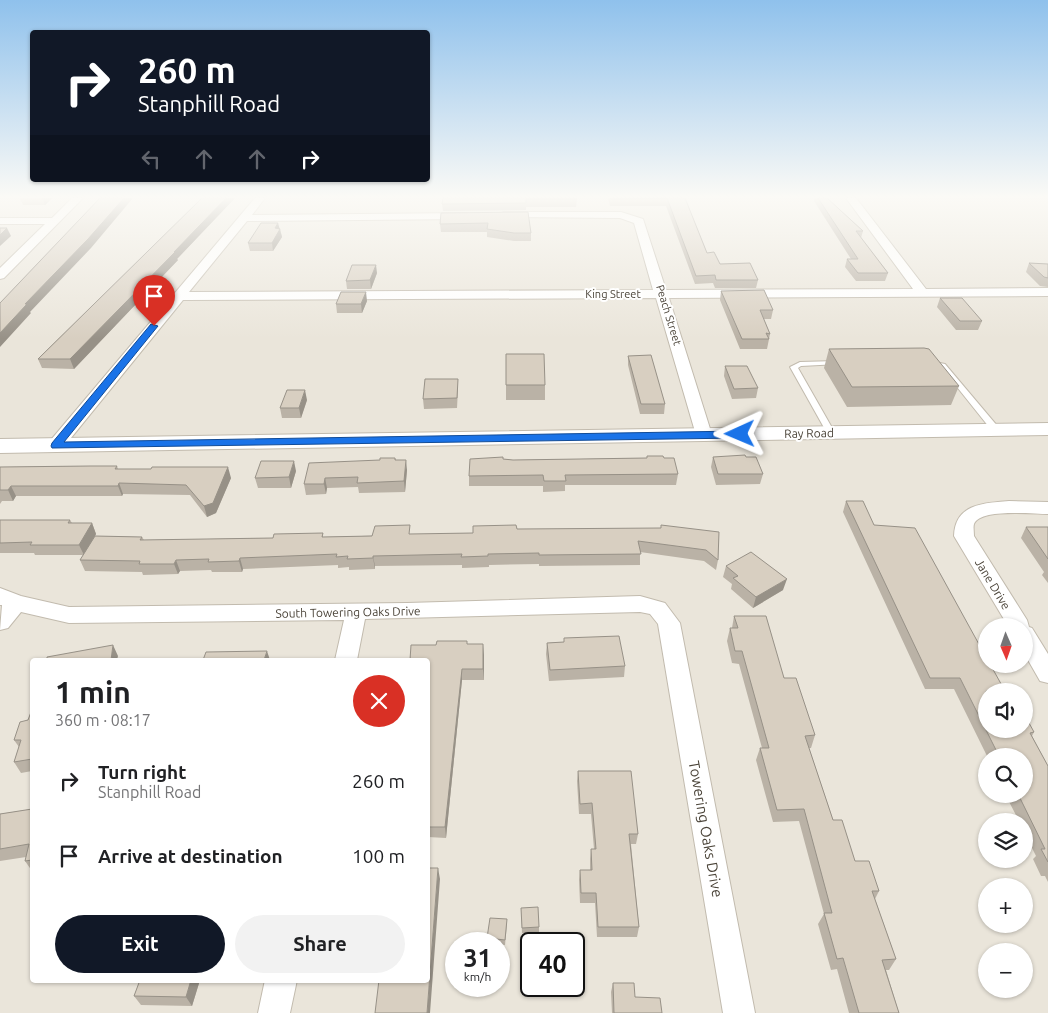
<!DOCTYPE html>
<meta charset="utf-8">
<style>
body{margin:0;font-family:Ubuntu,sans-serif;background:#f2f2f2;color:#202124;height:100vh;display:flex;flex-direction:column;font-size:19px;white-space:nowrap}
*{box-sizing:border-box;margin:0}
p{font-size:16px;color:#757577}
.icon{flex:none;width:28px;height:28px;fill:none;stroke:currentColor;stroke-width:2;stroke-linecap:round;stroke-linejoin:round}
.map{position:relative;flex:1;overflow:hidden}
.drawer{position:absolute;left:30px;top:658px;width:400px;height:325px;display:flex;flex-direction:column;background:#fff;border-radius:5px;box-shadow:0 1px 4px #0004}
.drawer>*{flex:none}
.guide{position:absolute;left:30px;top:30px;width:400px;height:152px;border-radius:5px;box-shadow:0 1px 4px #0004;background:#111827;color:#fff;overflow:hidden}
.needle{width:32px;rotate:178deg}
.tools{position:absolute;left:978px;top:618px;display:grid;gap:10px}
.tools a{display:grid;place-items:center;width:55px;height:55px;border-radius:50%;background:#fff;box-shadow:0 1px 4px #0004;font-size:25px}
.speed{position:absolute;left:445px;top:932px;display:flex;gap:10px;font-size:25px;font-weight:700;text-align:center}
.speed>*{display:grid;place-content:center;width:65px;height:65px;border-radius:50%;background:#fff;box-shadow:0 1px 4px #0004;line-height:1}
.speed small{font-size:12px;font-weight:400}
.speed .limit{border:2px solid #111;border-radius:8px;background:#fff;color:#111}
.pin{position:absolute;display:grid;place-items:center;width:42px;height:42px;color:#fff;margin:-51px -21px;border-radius:50% 50% 50% 0;rotate:-45deg;box-shadow:0 0 5px #0007}
.pin .icon{rotate:45deg}
.me{position:absolute;width:55px;margin:-28px;rotate:269deg;stroke-linejoin:round;filter:drop-shadow(0 0 4px #0008)}
.turn{display:flex;align-items:center;gap:18px;height:105px;padding:0 25px;font-size:22px}
.turn .icon{width:65px;height:65px;stroke-width:2.5}
.turn b{display:block;font-size:35px;line-height:42px}
.lanes{display:flex;align-items:center;height:48px;padding:0 25px;background:#0003;justify-content:center;gap:25px;direction:ltr}
.lanes .off{opacity:.35}
.round{display:grid;place-items:center;flex:none;width:52px;height:52px;border-radius:26px;background:#f2f2f2}
.headline{display:flex;align-items:center;justify-content:space-between;height:85px;padding:0 25px}
h1{font-size:30px;font-weight:600;line-height:38px}
.button{display:flex;gap:10px;margin-top:auto;padding:10px 25px}
.button a{flex:1;height:58px;border-radius:30px;background:#111827;color:#fff;font-size:20px;font-weight:600;line-height:58px;text-align:center}
.button a+a{background:#f2f2f2;color:#202124}
ul{padding:0;list-style:none}
li{display:flex;align-items:center;gap:15px;height:75px;padding:0 25px}
li div{flex:1}
li b{display:block;font-size:19px}
li em{font-style:normal}
.map>svg:first-child{display:block}
</style>
<div class="map">
<svg width="1048" height="1013" viewBox="0 0 1048 1013">
<rect width="100%" height="100%" fill="#f6f3ec"/>
<path fill="#eae5da" fill-rule="evenodd" d="M0,198H1048V1013H0ZM986,626H1024V664H986ZM32,660H428V980H32ZM986,691H1024V729H986ZM986,756H1024V794H986ZM986,821H1024V859H986ZM986,886H1024V924H986ZM456,944H499V986H456ZM531,944H574V986H531ZM986,951H1024V989H986Z"/>
<g fill="none" stroke-linecap="round" stroke-linejoin="round">
<defs>
<path id="service" d="M837,361L839,362V364L801,366L798,368L835,433L831,435L827,433L790,367L800,362Z
M930,361L945,364L999,428L1000,430L999,432H993L941,367L928,364V362Z"/>
<path id="minor" d="M72,198H83L4,278L0,279V268L45,224H0V218H52Z
M255,198H265L252,215L466,213L471,216L466,219L247,221L189,292L653,290L634,223L620,218L499,217L498,215L503,212H621L643,219L666,290L913,289L846,198H856L926,289L1048,288V296L669,298L712,435L710,439H698L696,435L656,298L183,300L62,449L56,450L50,449L47,445L50,441Z
M1009,501L1048,502V514C1034,514 980,508 974,524C973,527 974,532 974,536L1027,620L1029,627L1032,628L1048,654V683L1040,681L1024,653V626H1008L954,536C955,504 983,503 1009,501Z
M0,588L21,596L69,607L407,603L640,596L665,603L680,623L755,1013H723L658,624L650,614L640,612L365,619L357,660H335L344,620L69,623L21,612L8,628L0,630L2,605H0Z
M265,980H297L290,1013H258Z"/>
<path id="tertiary" d="M1048,423V435L0,453V439Z"/>
</defs>
<use href="#service" stroke="#c2bbae" stroke-width="2"/>
<use href="#minor" stroke="#c2bbae" stroke-width="2"/>
<use href="#tertiary" stroke="#c2bbae" stroke-width="2"/>
<use href="#service" fill="#fff" fill-rule="evenodd"/>
<use href="#minor" fill="#fff" fill-rule="evenodd"/>
<use href="#tertiary" fill="#fff" fill-rule="evenodd"/>
</g>
<path fill="#bab2a6" d="M20,198H52L45,205H23Z
M202,198H235L177,259L178,260L74,369L42,368L38,359Z
M444,198L577,199L576,207H526V210L443,211L442,204Z
M608,198H685L707,253L720,264L758,280L756,288H715L713,283L695,284L666,206H610Z
M815,198H827L863,231L861,238L888,273L885,281H856L845,267L847,259H851L814,201Z
M441,213L531,233V241H514L487,237V232H441L440,224Z
M280,228L282,237L273,251H250L248,243Z
M1029,263L1048,264V287L1040,286L1026,272Z
M377,273L371,289H347L346,281Z
M721,291L773,310L771,319H764L770,334L767,349H740L720,300Z
M940,298L982,321L978,330H956L937,307Z
M367,301L362,313H337L336,304Z
M829,349L959,386L951,405L847,407L824,368Z
M628,356L665,404L664,414H640L628,365Z
M725,366L758,388L756,398L732,399L724,376Z
M506,385H545V400H506Z
M458,389L457,408L424,409L423,399Z
M307,400L301,418H282L280,408Z
M647,456L664,458L678,474L676,485H565V491L543,492V486H469V476L503,459L513,460L647,458Z
M713,457H746L763,474L760,484L716,485L711,467Z
M395,458L396,460L407,470L405,492L359,493L358,487L327,488L326,494L306,495L304,484L380,460Z
M117,466L118,469L231,478L216,513L207,517L190,495L123,494L122,496H16L13,501H2L0,504V467Z
M296,471L291,488H258L255,478Z
M846,501L874,525L986,691L1034,732L1032,736L1048,766V882L1045,876H1041L1033,859L1036,856L1024,832V821H1019L1005,794H1024V756H987L954,689H925L843,512Z
M0,520H70L72,523H92L96,534L95,536L142,537L144,540L273,538L323,533V537L473,533L517,529L719,532L718,560L716,570L704,561L640,552V565L539,566V564L489,565V567L462,568V565L375,566V569L349,570V567L338,568V565L243,569L242,572H212L211,570L180,571L178,574L143,575L142,572L85,571L80,560L83,555H35L34,553H0Z
M1026,527H1048V583L1042,575L1044,572L1021,538Z
M726,566L783,590L753,608L731,589L732,584L723,577Z
M734,616L784,678L815,735L811,748H809L833,820L855,861L879,891L875,899L896,959L889,970H886L899,1013H849L837,969L831,970L818,924L824,914L799,821L773,822L756,760L760,748H762L739,664L732,663L727,641L730,628H732Z
M564,638L625,666L624,677L549,681L546,654L547,643L564,642Z
M468,644L484,655V680H462L446,838L428,837V660Z
M32,712V771L21,773L14,762L19,747L14,740L28,720Z
M578,771L638,834L636,844H631L639,927L637,937H597L595,903H580L579,880L580,870H590V859L591,849H594L591,814H579L577,781Z
M32,809V871L25,861L26,857L0,861V814Z
M521,908L539,927V932L522,933Z
M507,924L505,945L487,943V938Z
M140,980H200L192,1006L141,1005L134,996Z
M613,983L635,997L662,1013H612L611,992Z"/>
<path fill="#979187" d="M42,198H52L45,205Z
M124,198H133L91,248L30,312L31,313L0,347V333L25,304Z
M226,198H235L177,259L178,260L74,369L70,359Z
M278,223L282,237L273,251L272,243L275,228Z
M7,228L11,236L0,246V235Z
M376,265L377,273L371,289L370,280Z
M366,292L367,301L362,313L361,304Z
M305,390L307,400L301,418L299,408Z
M406,460L407,470L405,492L404,481Z
M294,461L296,471L291,488L289,477Z
M228,467L231,478L216,513L207,517L204,506Z
M325,478L327,488L326,494L324,484Z
M119,483L123,494L122,496L118,486Z
M11,486L16,496L13,501L8,490Z
M92,523L96,534L84,555L79,545Z
M373,556L375,566V569L373,558Z
M240,558L243,569L242,572L239,561Z
M176,560L180,571L178,574L174,564Z
M787,579L783,590L753,608L756,597Z
M483,644L484,655V680L483,669Z
M113,645L118,656L117,660H111Z
M267,651L270,660H264Z
M462,669V680L446,838L445,827Z
M438,868L440,879L430,1013H427Z
M191,980H200L192,1006L186,997Z"/>
<path fill="#d8cfc1" stroke="#979187" d="M100,198H124L88,239L25,304H27L0,333V303Z
M202,198H226L174,252H175L70,359H38Z
M443,198H576L577,199H526V203L442,204Z
M610,198H685L707,253L714,252L720,264L750,263L758,280H716L715,275L696,276L667,198L611,199Z
M818,198H827L863,231H856L888,273H858L847,259H858Z
M528,212L531,233H514L487,229L488,223L440,224L441,213Z
M261,223H278L275,228L280,229L272,243H248Z
M0,228H7L0,235Z
M1029,263L1048,264V278L1044,277Z
M352,265H376L370,280L346,281Z
M764,290L773,310H760L770,334L766,333L769,339H742L721,291Z
M341,292H366L361,304H336Z
M940,298H962L982,321H960Z
M924,348L929,349L959,386L852,387L829,349Z
M506,354H544L545,385H506Z
M651,355L665,404H641L628,356Z
M725,366H747L758,388L734,389Z
M425,379H458L457,398L423,399Z
M287,390H305L299,408H280Z
M745,455L746,457H756L763,474H718L713,457Z
M647,456H663L664,458H674L678,474L565,475L566,481H544L543,475L469,476L470,459L503,457V459L513,460L647,458Z
M380,458H395V460H406L404,481L357,483L358,477L325,478L324,484H304L309,463L380,460Z
M261,461H294L289,477L255,478Z
M90,466H117L115,469H151L152,467H228L213,503L204,506L186,485L119,483L118,486H11L8,490H0V467Z
M846,501H863L874,525L915,528L986,657V664H990L1005,691H986V729H1024V714L1034,732L1030,733L1048,766V862L1041,849H1045L1018,794H1024V756H999L960,678H930Z
M0,520H70L68,523H92L79,545H30L32,542L0,543Z
M410,525L409,534L473,533V526L516,525L517,529L661,528V525L719,532L718,560L706,550L638,541L641,554L539,555V553L488,554V556L461,557L462,554L373,556V558L347,559L348,556L336,557L337,554L240,558L239,561L208,562L209,559L176,560L174,564H139L140,561L80,560L95,536L142,537L140,540L273,538L274,534L323,533L322,537L372,536L375,526Z
M1026,527H1048V559Z
M751,552L787,579L756,597L733,578L738,576L726,566Z
M734,616H766L784,678H796L815,735L805,736L833,820H842L855,861H869L879,891H872L896,959L882,960L899,1013H859L843,958L837,959L824,913H832L804,809L777,810L760,748H769L742,651H735L730,628H738Z
M619,636L625,666L550,670L547,643L564,642V638Z
M437,641H467V644H483V669H462L445,827H428V660H410L411,645H436Z
M113,645L111,660H47V657Z
M267,651L264,660H203L206,652Z
M31,712H32V759L14,762L21,740H14L20,722L28,720Z
M578,771H631L638,834H629L639,927H598L596,893H581L580,870H592L591,849H596L592,803L580,804Z
M32,809V860L25,861L29,844L0,849V814Z
M428,868H438L427,1013H375L379,980H428Z
M538,907L539,927L522,928L521,908Z
M490,918L507,919L505,940L487,938Z
M140,980H191L186,997L134,996Z
M613,983H634L635,997L660,998L662,1013H614Z"/>
<linearGradient id="sky" x2="0" y2="1"><stop stop-color="#8fc1ec"/><stop offset="0.58" stop-color="#fbfaf6"/><stop offset="1" stop-color="#fbfaf6" stop-opacity="0"/></linearGradient>
<rect width="1048" height="339" fill="url(#sky)"/>
<path fill="#1a73e8" stroke="#114b97" d="M151,324L158,326L64,442L740,431L745,434L740,438L52,448L51,446L52,443Z"/>
<g text-anchor="middle" dominant-baseline="central" stroke-width="4" stroke-linejoin="round" paint-order="stroke">
<g font-size="11" fill="#4b4439" stroke="#fff">
<text x="613" y="294">King Street</text>
<text transform="translate(669 315) rotate(73)">Peach Street</text>
</g>
<g font-size="12" fill="#4b4439" stroke="#fff">
<text transform="translate(809 433) rotate(-1)">Ray Road</text>
<text transform="translate(993 584) rotate(59)">Jane Drive</text>
<text transform="translate(348 612) rotate(-1)">South Towering Oaks Drive</text>
</g>
<g font-size="15" fill="#4b4439" stroke="#fff">
<text transform="translate(706 829) rotate(80)">Towering Oaks Drive</text>
</g>
</g>
</svg>
<div class="tools">
<a><svg class="needle" viewBox="-14 -14 28 28"><path d="M0-13l5 13h-10z" fill="#e53935"/><path d="M0 13l5-13h-10z" fill="#757577"/></svg></a>
<a><svg class="icon" aria-label="sound" viewBox="0 0 24 24"><path d="M4 9h4l5-4v14l-5-4H4zM17 9q2 3 0 6"/></svg></a>
<a><svg class="icon" aria-label="search" viewBox="0 0 24 24"><circle cx="10" cy="10" r="6"/><path d="M15 15l6 6"/></svg></a>
<a><svg class="icon" aria-label="layers" viewBox="0 0 24 24"><path d="M12 4l9 5-9 5-9-5zM3 14l9 5 9-5"/></svg></a>
<a>+</a>
<a>−</a>
</div>
<div class="speed"><div>31<small>km/h</small></div><div class="limit">40</div></div>
<div class="pin" style="left:154px;top:326px;background:#d93025"><svg class="icon" aria-label="arrive" viewBox="0 0 24 24"><path d="M6 21V4h12l-3 4 3 4H6"/></svg></div>
<svg class="me" style="left:740px;top:434px" viewBox="-20 -20 40 40"><path d="M0-17L14 15 0 8-14 15z" fill="#1a73e8" stroke="#fff" stroke-width="4"/></svg>
<div class="guide">
<div class="turn"><svg class="icon" aria-label="right" viewBox="0 0 24 24"><path d="M7 20v-9h11M14 6l5 5-5 5"/></svg><div><b>260 m</b>Stanphill Road</div></div>
<div class="lanes"><svg class="icon off" aria-label="left" viewBox="0 0 24 24"><path d="M17 20v-9H6M10 6l-5 5 5 5"/></svg><svg class="icon off" aria-label="ahead" viewBox="0 0 24 24"><path d="M12 20V5M6 11l6-6 6 6"/></svg><svg class="icon off" aria-label="ahead" viewBox="0 0 24 24"><path d="M12 20V5M6 11l6-6 6 6"/></svg><svg class="icon" aria-label="right" viewBox="0 0 24 24"><path d="M7 20v-9h11M14 6l5 5-5 5"/></svg></div>
</div>
<section class="drawer">
<div class="headline"><div><h1>1 min</h1><p>360 m · 08:17</p></div><a class="round" style="background:#d93025;color:#fff"><svg class="icon" aria-label="close" viewBox="0 0 24 24"><path d="M6 6l12 12M18 6L6 18"/></svg></a></div>
<ul>
<li><svg class="icon" aria-label="right" viewBox="0 0 24 24"><path d="M7 20v-9h11M14 6l5 5-5 5"/></svg><div><b>Turn right</b><p>Stanphill Road</p></div><em>260 m</em></li>
<li><svg class="icon" aria-label="arrive" viewBox="0 0 24 24"><path d="M6 21V4h12l-3 4 3 4H6"/></svg><div><b>Arrive at destination</b></div><em>100 m</em></li>
</ul>
<div class="button"><a>Exit</a><a>Share</a></div>
</section>
</div>
